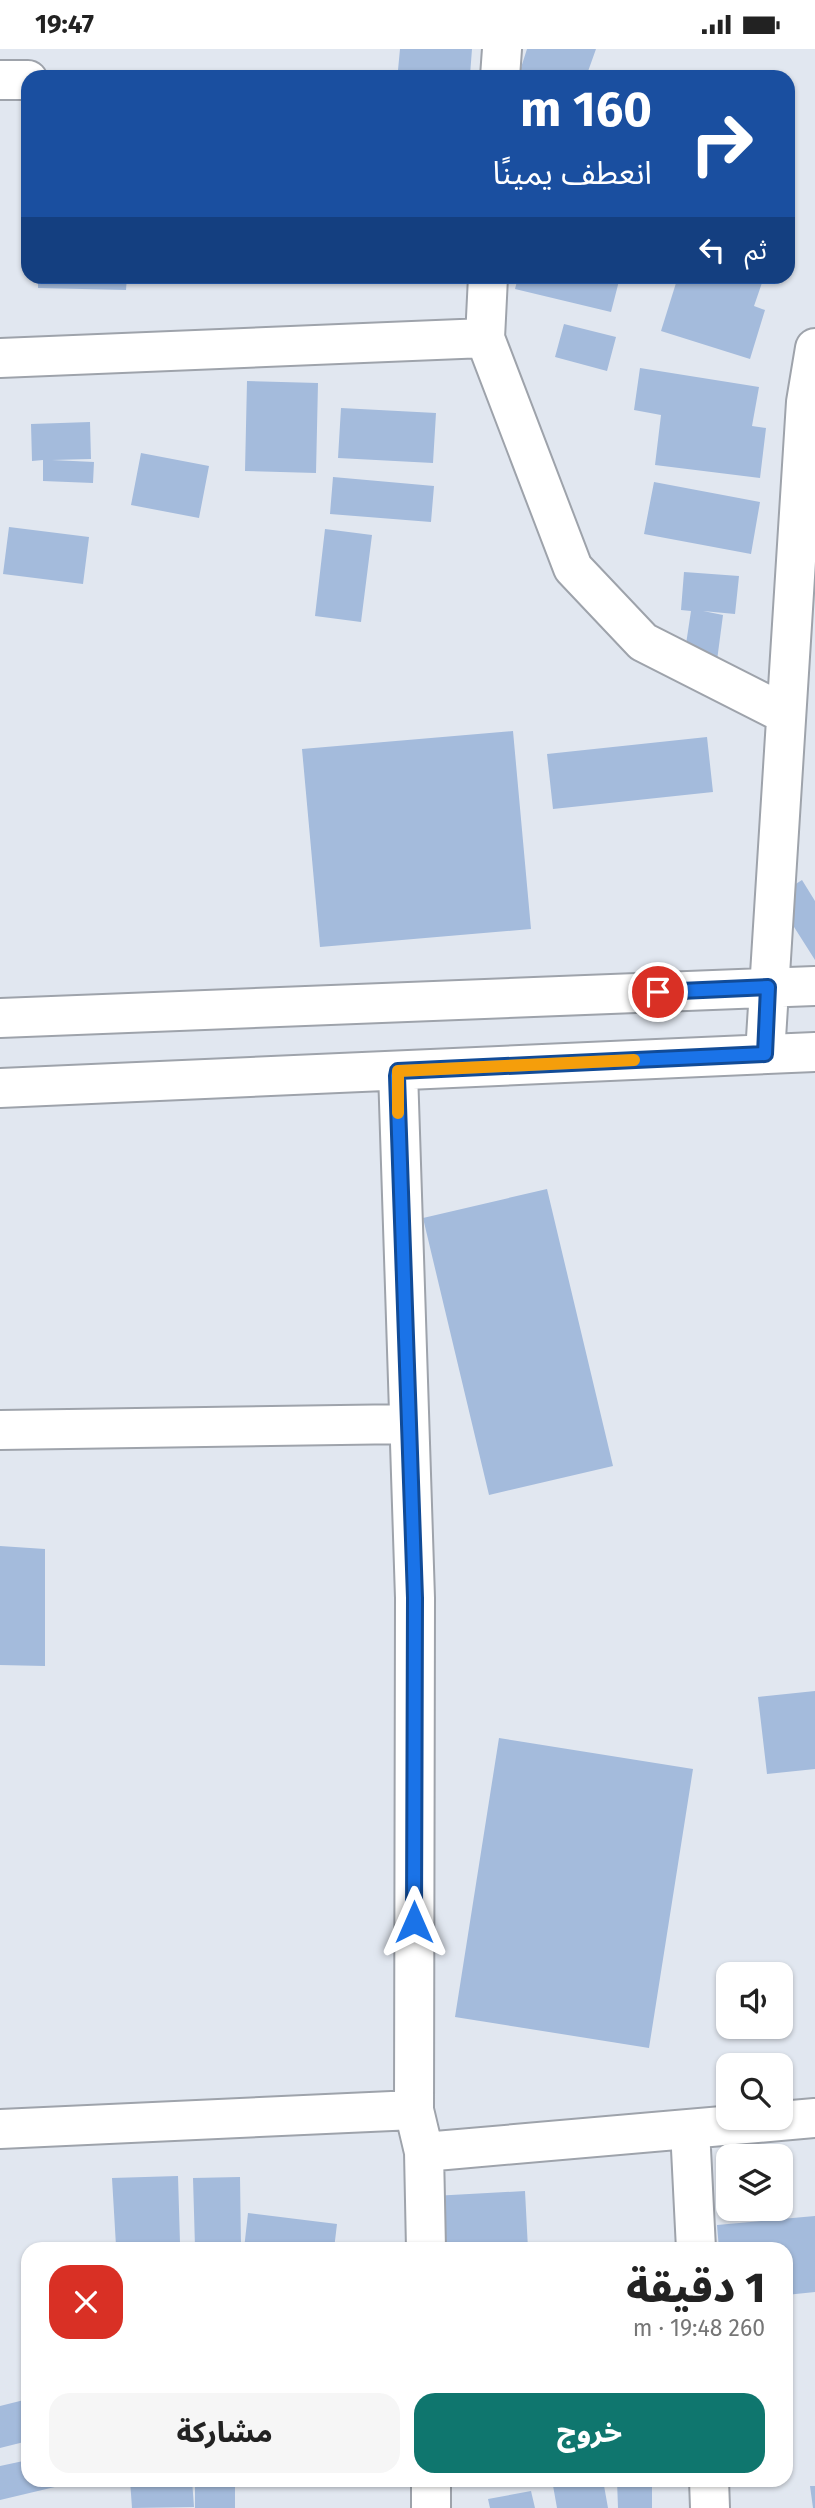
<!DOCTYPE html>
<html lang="ar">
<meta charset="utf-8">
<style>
body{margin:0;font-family:"Fira Sans","Noto Sans Arabic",sans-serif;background:#f6f6f6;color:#222;direction:rtl;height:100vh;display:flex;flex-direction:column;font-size:26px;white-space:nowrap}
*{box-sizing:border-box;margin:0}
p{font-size:23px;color:#767676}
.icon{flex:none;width:38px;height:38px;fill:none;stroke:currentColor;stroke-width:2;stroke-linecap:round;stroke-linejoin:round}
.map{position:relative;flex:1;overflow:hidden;direction:ltr}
.sheet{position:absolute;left:21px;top:2193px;width:772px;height:245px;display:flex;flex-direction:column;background:#fff;border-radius:21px;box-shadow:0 2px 5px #0004;direction:rtl}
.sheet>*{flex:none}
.top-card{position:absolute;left:21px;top:21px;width:774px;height:214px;border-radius:21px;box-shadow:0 2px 5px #0004;direction:rtl;background:#1a4fa0;color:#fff;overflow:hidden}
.fabs{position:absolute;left:716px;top:1913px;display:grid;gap:14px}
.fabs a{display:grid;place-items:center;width:77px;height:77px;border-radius:14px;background:#fff;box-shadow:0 2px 5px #0004;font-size:35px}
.pin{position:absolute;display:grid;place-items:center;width:60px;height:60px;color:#fff;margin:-30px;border:4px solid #fff;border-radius:50%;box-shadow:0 2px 7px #0007}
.me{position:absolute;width:77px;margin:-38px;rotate:0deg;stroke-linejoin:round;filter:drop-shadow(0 0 5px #0008)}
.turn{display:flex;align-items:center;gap:24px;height:147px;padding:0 28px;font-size:32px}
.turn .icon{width:91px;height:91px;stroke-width:2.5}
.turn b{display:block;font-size:49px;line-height:60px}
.then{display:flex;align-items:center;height:66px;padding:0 28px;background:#0003;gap:14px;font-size:26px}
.round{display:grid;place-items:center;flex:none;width:74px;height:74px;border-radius:21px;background:#f6f6f6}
.headline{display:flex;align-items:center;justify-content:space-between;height:119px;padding:0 28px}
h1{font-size:42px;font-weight:800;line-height:52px}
.button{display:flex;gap:14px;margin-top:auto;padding:14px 28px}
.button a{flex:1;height:80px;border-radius:21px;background:#0f766e;color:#fff;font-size:28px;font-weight:800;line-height:80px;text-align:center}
.button a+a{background:#f6f6f6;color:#222}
.status{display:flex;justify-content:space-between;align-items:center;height:49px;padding:0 35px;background:#fff;direction:ltr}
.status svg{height:19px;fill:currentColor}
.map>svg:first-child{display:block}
</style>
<div class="status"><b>19:47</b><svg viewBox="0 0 49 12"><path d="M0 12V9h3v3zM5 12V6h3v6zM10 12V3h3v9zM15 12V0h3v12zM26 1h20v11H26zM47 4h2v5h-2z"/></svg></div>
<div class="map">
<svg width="815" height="2459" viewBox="0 0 815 2459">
<rect width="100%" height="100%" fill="#e1e7f0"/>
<path fill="#a4bbdc" d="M400,0H472L470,26L398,21Z
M527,0H596L586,28H518Z
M38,228H127L126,241L38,239Z
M518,228H620L611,263L515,240Z
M666,228H764L754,257L765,261L750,310L661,282L676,234Z
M564,275L616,288L607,322L555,308Z
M640,319L759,338L752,377L766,379L760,429L655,416L661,366L634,361Z
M247,332L318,334L316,424L245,422Z
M341,359L436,364L433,414L338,409Z
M90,373L91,410L52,411L94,413L93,434L43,432V411L32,412L31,375Z
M141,404L209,417L199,469L131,456Z
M333,428L434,437L431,473L330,465Z
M654,433L760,453L751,505L644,485Z
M9,478L89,488L83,535L3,525Z
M325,480L372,486L361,573L315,567Z
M684,523L739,527L735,565L703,562L723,566L716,619L683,615L691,562L681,561Z
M513,682L531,880L320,898L302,700Z
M707,688L713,743L553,760L547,705Z
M802,831L815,852V911L775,848Z
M547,1140L613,1417L489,1446L423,1169Z
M0,1497L45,1500V1617L0,1616Z
M815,1642V1720L767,1725L758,1648Z
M499,1689L693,1720L649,1999L455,1968Z
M178,2127L180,2194L116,2197L112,2129Z
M240,2128L241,2197L195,2198L193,2129Z
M525,2142L528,2200H436L433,2147Z
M248,2164L337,2175L334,2200H244Z
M815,2167V2243L786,2246V2200H719L717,2176Z
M28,2350V2392L0,2399V2357Z
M28,2411V2431H57L59,2437L0,2451V2417Z
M130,2431H192L194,2458L132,2459Z
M195,2431H235V2459H195Z
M552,2431H603L608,2459H557Z
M617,2431H652V2459H618Z
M810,2437H815V2459H813Z
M531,2442L535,2459H490L488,2450Z"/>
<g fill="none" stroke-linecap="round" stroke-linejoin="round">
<defs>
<path id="street" d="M500,28L502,0
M0,31H28
M488,228L485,289L573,519L643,593L785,665
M0,309L485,289
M0,969L815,937
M765,1005L806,353L815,299
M398,1022L415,1549L414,2061L424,2103L426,2200
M0,1039L815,1003
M0,1381L409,1375
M0,2080L414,2061
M690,2080L696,2200
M424,2103L815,2069
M431,2431V2459
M709,2431L710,2459"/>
</defs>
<use href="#street" stroke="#9ea3ab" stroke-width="42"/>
<use href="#street" stroke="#fff" stroke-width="38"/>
</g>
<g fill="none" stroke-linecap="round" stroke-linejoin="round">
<defs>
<path id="route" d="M414,1873L415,1549L397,1027L398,1022L765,1005L768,938L658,943"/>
</defs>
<use href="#route" stroke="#114b97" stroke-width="18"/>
<use href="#route" stroke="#1a73e8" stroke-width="12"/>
<path stroke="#f59e0b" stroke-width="12" d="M398,1064V1022L634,1011"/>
</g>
</svg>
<div class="fabs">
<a><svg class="icon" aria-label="sound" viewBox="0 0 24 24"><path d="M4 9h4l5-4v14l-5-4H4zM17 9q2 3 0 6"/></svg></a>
<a><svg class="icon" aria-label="search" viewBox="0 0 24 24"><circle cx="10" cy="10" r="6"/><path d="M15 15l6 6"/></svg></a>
<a><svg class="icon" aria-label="layers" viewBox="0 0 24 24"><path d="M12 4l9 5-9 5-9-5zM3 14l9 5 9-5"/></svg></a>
</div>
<div class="pin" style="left:658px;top:943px;background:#d93025"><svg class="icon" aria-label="arrive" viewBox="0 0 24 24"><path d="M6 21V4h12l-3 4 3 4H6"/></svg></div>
<svg class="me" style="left:414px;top:1873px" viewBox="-20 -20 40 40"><path d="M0-17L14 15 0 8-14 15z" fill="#1a73e8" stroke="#fff" stroke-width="4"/></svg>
<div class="top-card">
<div class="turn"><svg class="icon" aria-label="right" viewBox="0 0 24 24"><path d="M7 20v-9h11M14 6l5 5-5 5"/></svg><div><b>160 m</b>انعطف يمينًا</div></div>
<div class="then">ثم<svg class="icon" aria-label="left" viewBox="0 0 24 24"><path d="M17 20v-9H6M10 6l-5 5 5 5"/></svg></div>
</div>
<section class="sheet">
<div class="headline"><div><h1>1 دقيقة</h1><p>260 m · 19:48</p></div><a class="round" style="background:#d93025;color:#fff"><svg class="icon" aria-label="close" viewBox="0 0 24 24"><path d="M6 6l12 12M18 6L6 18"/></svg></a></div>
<div class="button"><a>خروج</a><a>مشاركة</a></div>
</section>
</div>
